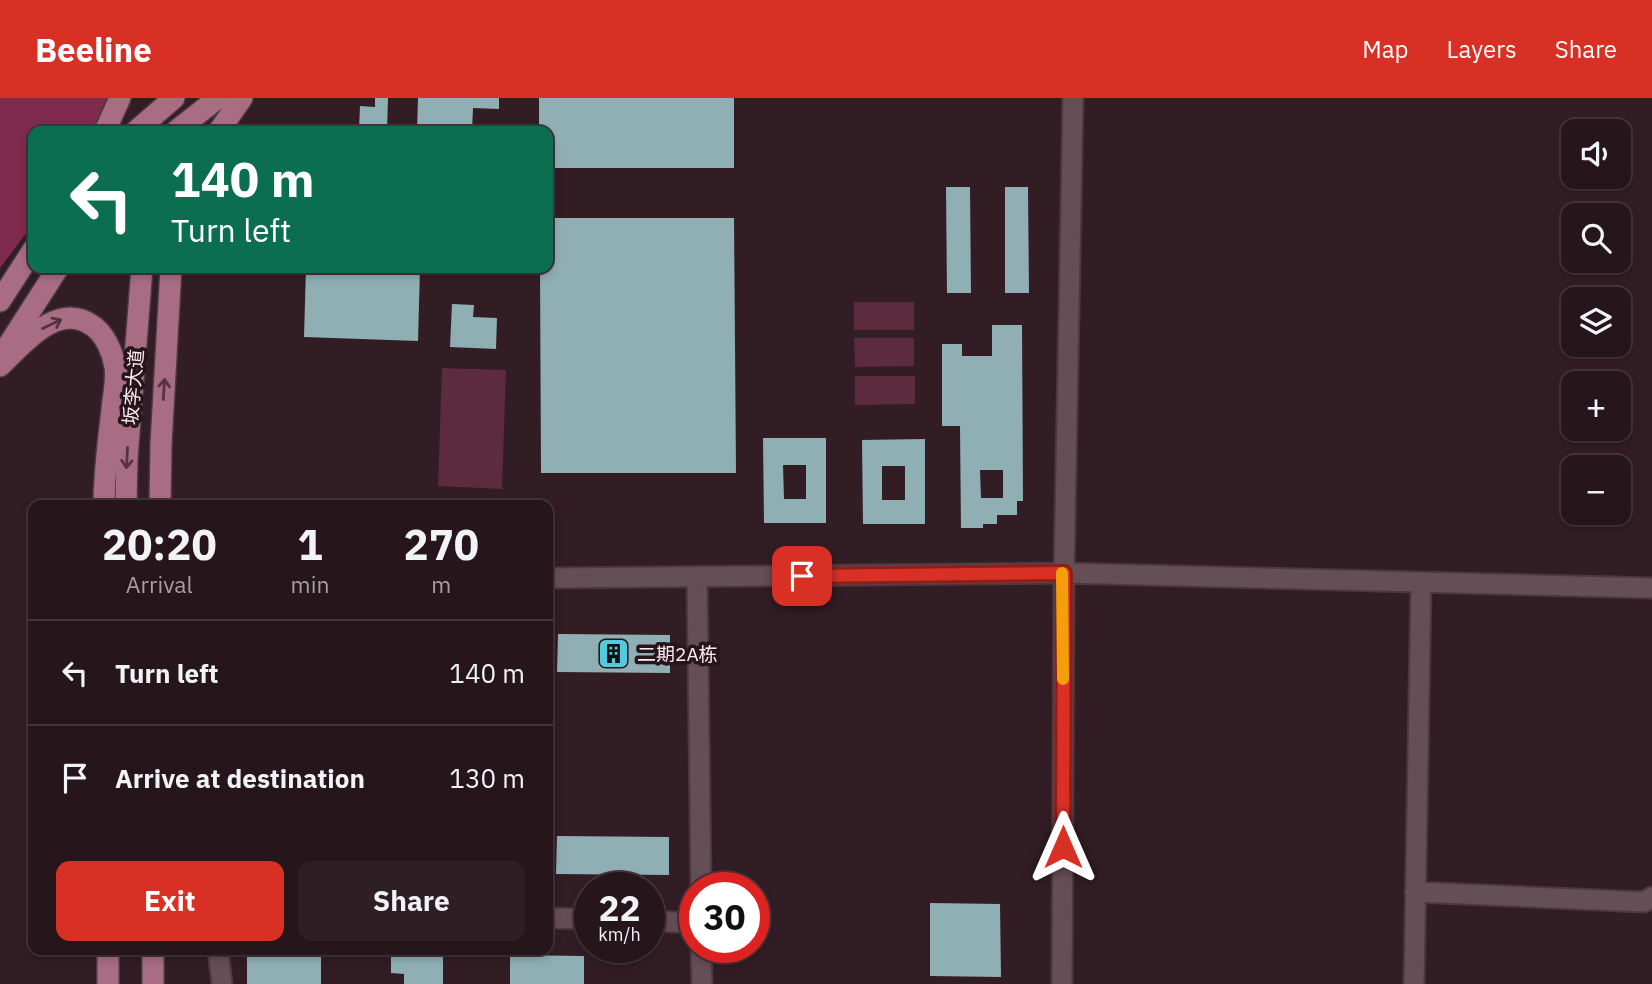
<!DOCTYPE html>
<meta charset="utf-8">
<style>
body{margin:0;font-family:"IBM Plex Sans","Noto Sans SC",sans-serif;background:#2e1f25;color:#f1f3f6;height:100vh;display:flex;flex-direction:column;font-size:26px;white-space:nowrap}
*{box-sizing:border-box;margin:0}
p{font-size:23px;color:#a49fa3}
.icon{flex:none;width:38px;height:38px;fill:none;stroke:currentColor;stroke-width:2;stroke-linecap:round;stroke-linejoin:round}
.map{position:relative;flex:1;overflow:hidden}
.panel{position:absolute;left:28px;top:402px;width:525px;height:455px;display:flex;flex-direction:column;background:#26161c;border-radius:14px;box-shadow:0 4px 10px #0003,0 0 0 2px #42353b}
.panel>*{flex:none}
.top-card{position:absolute;left:28px;top:28px;width:525px;height:147px;border-radius:14px;box-shadow:0 4px 10px #0003,0 0 0 2px #42353b;background:#0b6e4f;color:#fff;overflow:hidden}
.tools{position:absolute;left:1561px;top:21px;display:grid;gap:14px}
.tools a{display:grid;place-items:center;width:70px;height:70px;border-radius:14px;background:#26161c;box-shadow:0 4px 10px #0003,0 0 0 2px #42353b;font-size:35px}
.speed{position:absolute;left:574px;top:774px;display:flex;gap:14px;font-size:35px;font-weight:700;text-align:center}
.speed>*{display:grid;place-content:center;width:91px;height:91px;border-radius:50%;background:#26161c;box-shadow:0 4px 10px #0003,0 0 0 2px #42353b;line-height:1}
.speed small{font-size:18px;font-weight:400}
.speed .limit{border:10px solid #d22;background:#fff;color:#111}
.pin{position:absolute;display:grid;place-items:center;width:60px;height:60px;color:#fff;margin:-30px;border-radius:14px;box-shadow:0 4px 10px #0006}
.me{position:absolute;width:77px;margin:-38px;rotate:0deg;stroke-linejoin:round;filter:drop-shadow(0 0 5px #0008)}
.turn{display:flex;align-items:center;gap:24px;height:147px;padding:0 28px;font-size:32px}
.turn .icon{width:91px;height:91px;stroke-width:2.5}
.turn b{display:block;font-size:49px;line-height:60px}
.eta{display:flex;justify-content:space-evenly;align-items:center;height:119px;text-align:center}
.eta b{font-size:42px;font-weight:700;line-height:49px}
.button{display:flex;gap:14px;margin-top:auto;padding:14px 28px}
.button a{flex:1;height:80px;border-radius:14px;background:#d93025;color:#fff;font-size:28px;font-weight:700;line-height:80px;text-align:center}
.button a+a{background:#2e1f25;color:#f1f3f6}
ul{padding:0;list-style:none}
li{display:flex;align-items:center;gap:21px;height:105px;padding:0 28px;border-top:2px solid #42353b}
li div{flex:1}
li b{display:block;font-size:26px}
li em{font-style:normal}
header{display:flex;align-items:center;gap:42px;box-sizing:border-box;height:98px;padding:0 35px;background:#d93025;color:#fff}
header strong{font-size:33px}
nav{display:flex;gap:38px;margin-inline-start:auto;font-size:24px}
.map>svg:first-child{display:block}
</style>
<header>
<strong>Beeline</strong>
<nav><a>Map</a><a>Layers</a><a>Share</a></nav>
</header>
<div class="map">
<svg width="1652" height="886" viewBox="0 0 1652 886">
<rect width="100%" height="100%" fill="#321d25"/>
<path fill="#5c2b3e" d="M854,204H914V232H854Z
M854,240H914V268L855,269Z
M442,270L506,272L502,391L438,388Z
M855,278H915V306L855,307Z"/>
<path fill="#802a50" d="M0,0H110L96,33H33V126L0,170Z"/>
<path fill="#90afb4" fill-rule="evenodd" d="M375,0H388L387,33H359L360,8L375,9Z
M418,0H499V11L473,10L472,33H417Z
M539,0H734V70H548V33H539Z
M946,89H970L971,195H947Z
M1005,89H1028L1029,195H1005Z
M548,120H734L736,375H541L540,170H548Z
M306,170H420L418,243L304,239Z
M452,206L474,207L473,219L497,220L496,251L450,249Z
M992,227H1022L1023,403H1017V417H997V426H983V430H961L960,328H942V246H962V258H992ZM980,372H1003V400H981Z
M763,340H826V425H764ZM783,367H806V401H784Z
M925,341V426H863L862,342ZM882,368H905V402H882Z
M558,536L670,537V575L557,574Z
M557,738L669,739V777L556,776Z
M930,805L1000,806L1001,879L930,878Z
M247,852H321V886H247Z
M391,854L443,855V886H404V876L391,875Z
M510,857L584,858V886H510Z"/>
<g fill="none" stroke-linecap="round" stroke-linejoin="round">
<defs>
<path id="minor" d="M697,479L701,789
M548,480L1064,475L1652,490
M1415,794L1644,804L1652,799
M548,820L590,821
M649,823L695,825
M701,849L702,886
M218,852L222,886
M1062,886L1064,475L1073,0
M1414,886L1421,485"/>
<path id="major" d="M105,33L120,0
M136,33L174,0
M176,33L218,0
M219,33L242,0
M0,203L33,152
M4,254L58,170
M0,268C23,246 58,202 93,228C105,236 113,255 115,269C117,283 113,298 112,312C108,344 104,376 104,408
M126,408L127,360L142,170
M160,408L161,346L171,170
M108,886V852
M153,886V852"/>
</defs>
<use href="#minor" stroke="#4a3940" stroke-width="23"/>
<use href="#major" stroke="#4a3940" stroke-width="24"/>
<use href="#minor" stroke="#664e56" stroke-width="19"/>
<use href="#major" stroke="#a86d82" stroke-width="21"/>
</g>
<defs><path id="oneway-shaft" d="M-6 0H5M1.5-3L5.5 0L1.5 3" fill="none" stroke-width="1.6" stroke-linecap="round" stroke-linejoin="round" transform="scale(1.75)"/></defs>
<g stroke="#55333f">
<use href="#oneway-shaft" transform="translate(52 226) rotate(-26)"/>
<use href="#oneway-shaft" transform="translate(164 291) rotate(-86)"/>
<use href="#oneway-shaft" transform="translate(127 360) rotate(93)"/>
</g>
<g fill="none" stroke-linecap="round" stroke-linejoin="round">
<defs>
<path id="route" d="M802,478L1064,475L1063,749"/>
</defs>
<use href="#route" stroke="#8d1f18" stroke-width="18"/>
<use href="#route" stroke="#d93025" stroke-width="12"/>
<path stroke="#f59e0b" stroke-width="12" d="M1062,475L1063,581"/>
</g>
<defs>
<symbol id="building-square" viewBox="-11 -11 22 22"><rect x="-9" y="-9" width="18" height="18" rx="4" fill="#54cadd" stroke="#28141b"/><path d="M-4-6H4V6H1V3H-1V6H-4ZM-2.5-4.3h1.7v1.8h-1.7ZM.8-4.3h1.7v1.8H.8ZM-2.5-1h1.7V.8h-1.7ZM.8-1h1.7V.8H.8Z" fill="#111"/></symbol>
</defs>
<g fill-rule="evenodd">
<use href="#building-square" x="596" y="538" width="35" height="35"/>
</g>
<g text-anchor="middle" dominant-baseline="central" stroke-width="7" stroke-linejoin="round" paint-order="stroke">
<g font-size="19" fill="#faecf0" stroke="#28141b">
<text transform="translate(133 289) rotate(-85)">坂李大道</text>
</g>
<g font-size="19" fill="#faecf0" stroke="#28141b" text-anchor="start">
<text x="637" y="556">二期2A栋</text>
</g>
</g>
</svg>
<div class="tools">
<a><svg class="icon" aria-label="sound" viewBox="0 0 24 24"><path d="M4 9h4l5-4v14l-5-4H4zM17 9q2 3 0 6"/></svg></a>
<a><svg class="icon" aria-label="search" viewBox="0 0 24 24"><circle cx="10" cy="10" r="6"/><path d="M15 15l6 6"/></svg></a>
<a><svg class="icon" aria-label="layers" viewBox="0 0 24 24"><path d="M12 4l9 5-9 5-9-5zM3 14l9 5 9-5"/></svg></a>
<a>+</a>
<a>−</a>
</div>
<div class="speed"><div>22<small>km/h</small></div><div class="limit">30</div></div>
<div class="pin" style="left:802px;top:478px;background:#d93025"><svg class="icon" aria-label="arrive" viewBox="0 0 24 24"><path d="M6 21V4h12l-3 4 3 4H6"/></svg></div>
<svg class="me" style="left:1063px;top:749px" viewBox="-20 -20 40 40"><path d="M0-17L14 15 0 8-14 15z" fill="#d93025" stroke="#fff" stroke-width="4"/></svg>
<div class="top-card">
<div class="turn"><svg class="icon" aria-label="left" viewBox="0 0 24 24"><path d="M17 20v-9H6M10 6l-5 5 5 5"/></svg><div><b>140 m</b>Turn left</div></div>
</div>
<section class="panel">
<div class="eta">
<div><b>20:20</b><p>Arrival</p></div>
<div><b>1</b><p>min</p></div>
<div><b>270</b><p>m</p></div>
</div>
<ul>
<li><svg class="icon" aria-label="left" viewBox="0 0 24 24"><path d="M17 20v-9H6M10 6l-5 5 5 5"/></svg><div><b>Turn left</b></div><em>140 m</em></li>
<li><svg class="icon" aria-label="arrive" viewBox="0 0 24 24"><path d="M6 21V4h12l-3 4 3 4H6"/></svg><div><b>Arrive at destination</b></div><em>130 m</em></li>
</ul>
<div class="button"><a>Exit</a><a>Share</a></div>
</section>
</div>
